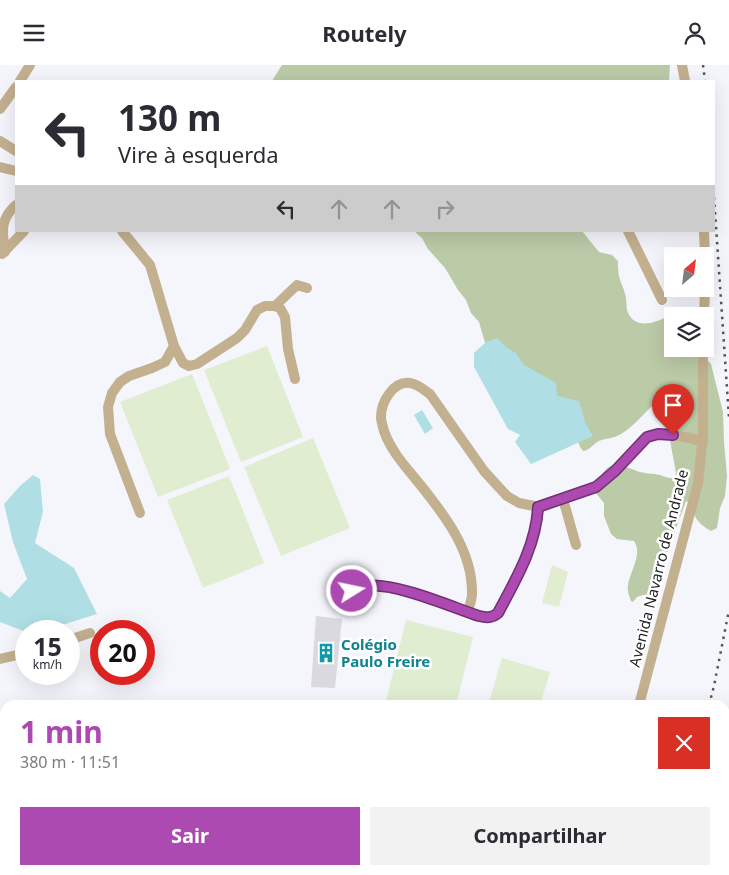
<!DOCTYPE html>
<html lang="pt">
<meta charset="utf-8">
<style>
body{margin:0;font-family:"Noto Sans",sans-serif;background:#f2f2f3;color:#2b2b33;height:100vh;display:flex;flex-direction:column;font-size:19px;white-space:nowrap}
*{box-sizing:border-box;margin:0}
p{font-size:16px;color:#7c7c81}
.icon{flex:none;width:28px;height:28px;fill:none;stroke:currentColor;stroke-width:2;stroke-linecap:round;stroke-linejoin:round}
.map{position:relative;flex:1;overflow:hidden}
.panel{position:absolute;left:0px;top:635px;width:730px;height:175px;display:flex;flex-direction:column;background:#fff;border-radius:15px 15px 0 0;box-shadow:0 5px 20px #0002}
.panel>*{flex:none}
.top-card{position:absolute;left:15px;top:15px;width:700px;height:152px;border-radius:0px;box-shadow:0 5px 20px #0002;background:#fff;color:#2b2b33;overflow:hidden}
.needle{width:32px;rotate:28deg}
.tools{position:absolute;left:664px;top:182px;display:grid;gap:10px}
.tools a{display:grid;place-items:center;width:50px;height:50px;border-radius:0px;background:#fff;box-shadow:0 5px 20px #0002;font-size:25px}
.speed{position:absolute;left:15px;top:555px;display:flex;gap:10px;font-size:25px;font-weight:700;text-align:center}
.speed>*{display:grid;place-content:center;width:65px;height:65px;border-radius:50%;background:#fff;box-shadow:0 5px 20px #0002;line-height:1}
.speed small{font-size:12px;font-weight:400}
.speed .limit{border:8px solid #d22;background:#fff;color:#111}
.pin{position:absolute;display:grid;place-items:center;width:42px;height:42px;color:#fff;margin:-51px -21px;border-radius:50% 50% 50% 0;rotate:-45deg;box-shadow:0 0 5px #0007}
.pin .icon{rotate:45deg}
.me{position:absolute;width:55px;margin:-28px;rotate:80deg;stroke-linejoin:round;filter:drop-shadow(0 0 4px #0008)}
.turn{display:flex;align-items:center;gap:18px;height:105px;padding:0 20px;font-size:22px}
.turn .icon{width:65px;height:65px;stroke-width:2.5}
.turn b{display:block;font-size:35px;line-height:42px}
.lanes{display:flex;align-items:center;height:48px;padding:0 20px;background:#0003;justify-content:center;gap:25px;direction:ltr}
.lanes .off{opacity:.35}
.round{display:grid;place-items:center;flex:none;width:52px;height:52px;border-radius:0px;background:#f2f2f3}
.head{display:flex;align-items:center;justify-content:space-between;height:85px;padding:0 20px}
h1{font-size:30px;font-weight:700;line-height:38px;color:#ac4ab1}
.primary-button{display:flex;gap:10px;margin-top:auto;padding:10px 20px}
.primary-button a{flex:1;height:58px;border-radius:0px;background:#ac4ab1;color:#fff;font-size:20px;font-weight:700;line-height:58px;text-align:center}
.primary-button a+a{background:#f2f2f3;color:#2b2b33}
header{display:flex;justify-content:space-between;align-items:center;height:65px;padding:0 20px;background:#fff;font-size:22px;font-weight:700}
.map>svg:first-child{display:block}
</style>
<header><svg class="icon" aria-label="menu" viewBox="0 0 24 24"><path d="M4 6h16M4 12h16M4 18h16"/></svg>Routely<svg class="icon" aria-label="person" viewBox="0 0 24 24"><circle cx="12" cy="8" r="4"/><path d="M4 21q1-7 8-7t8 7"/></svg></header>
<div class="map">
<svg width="729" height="810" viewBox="0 0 729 810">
<rect width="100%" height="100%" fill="#f5f5fc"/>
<path fill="#e1edd0" d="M267,281L303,372L241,397L204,305Z
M192,309L230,404L158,432L120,337Z
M313,373L350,463L281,491L244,402Z
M229,411L264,498L203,523L167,435Z
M552,500L568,507L559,542L542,538Z
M406,555L473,572L456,640H385Z
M502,593L550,607L540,640H488Z"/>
<path fill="#bbcaa7" d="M282,0H670L669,16H272Z
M414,166H582L599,187L612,190L618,196C618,201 618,206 619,211C620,217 624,223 625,229C627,234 626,240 627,245C633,266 657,258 670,250L675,251H672V284C689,284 700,285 711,299L723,347L724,377L727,411L725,431L720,443L717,463L711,466C698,459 694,452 690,438L686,436L667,488L658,527L653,536L643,530L637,532L633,537L631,536C629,530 627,526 628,520C630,506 643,489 634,476L617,474L611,469L604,451V438L595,427L594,422C609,397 610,396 637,406C644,409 653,408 660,410C666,412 670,414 675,413L676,408L669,370L680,351L679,341L664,335H659C645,346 636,360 621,369C613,374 606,373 599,376C593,379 590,385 583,386L580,382L574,365L486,281L479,257L471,248L466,235L458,225L445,203L428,184L422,173Z"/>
<path fill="#afdfe4" d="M497,273L507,283L516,288L524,300L556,318L557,331L579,336L585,357L593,371L531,399L515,377L520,370L508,364L474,302V288L486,277Z
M422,345L433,363L425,369L414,350Z
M33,410L40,414L43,447L35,478L74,503L97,549L43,566L26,567L0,557V526L10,533L27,514L13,477L4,439L20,421Z"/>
<path fill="#d9d9df" d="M316,551L342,554L335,623L311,622Z
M38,805L39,810H30V806Z
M49,805H68L69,807L50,810Z
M88,805H106L107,810H89Z"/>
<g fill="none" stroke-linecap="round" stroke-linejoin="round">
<path stroke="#c3b08f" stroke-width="10" d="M682,0L685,16
M20,16L30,0
M0,44L16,22
M0,76L16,86
M0,102L16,106
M122,166L150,200L174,281L183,298L189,301L197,299L237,273L245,265L257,245L265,241H275L280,243L285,252L288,284L295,314
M628,166L662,235
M704,166L705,191
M5,187C2,166 0,154 16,140
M2,189L24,166
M705,193V221
M275,241L297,220L307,223
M704,251L705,224
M563,434L576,480
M140,448L110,369L108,342L112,328L120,317L129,311L152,303L165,297L174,281
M352,526C356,524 362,522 367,521C394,517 452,542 479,551C487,553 492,553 499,548C516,514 536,481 539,442L596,422L615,406L647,372L657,369L673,370L690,373L703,377
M468,547C469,541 472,535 472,529C473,486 444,449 418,417C405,401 391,386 384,366C383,362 381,356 381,352C381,337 393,316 410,318C418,319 424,325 430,329L484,406L507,431L519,438L539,442
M69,575L90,568
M0,594L26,588
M639,640L698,418L703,370V284
M0,802L2,810
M81,805L82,810
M586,810L589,805"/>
<path stroke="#555558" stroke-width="2.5" stroke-dasharray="2.5 5" stroke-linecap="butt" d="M703,0L705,16
M714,132L729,353
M709,640L714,621L729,545
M629,810L632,805"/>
</g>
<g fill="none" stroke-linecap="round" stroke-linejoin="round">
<defs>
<path id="route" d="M352,526C356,524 362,522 367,521C394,517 452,542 479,551C487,553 492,553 498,548C516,514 536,481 538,442L596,422L615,406L647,372L658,369L673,370"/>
</defs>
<use href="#route" stroke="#703073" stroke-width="12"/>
<use href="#route" stroke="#ac4ab1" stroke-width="9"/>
</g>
<defs>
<symbol id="building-bare" viewBox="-9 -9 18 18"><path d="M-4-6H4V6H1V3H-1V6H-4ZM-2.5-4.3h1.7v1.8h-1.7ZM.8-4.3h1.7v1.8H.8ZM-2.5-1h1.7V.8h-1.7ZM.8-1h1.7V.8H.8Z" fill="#0f9aa8" stroke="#fff" stroke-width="2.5" paint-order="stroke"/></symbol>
</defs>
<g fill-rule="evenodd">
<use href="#building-bare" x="312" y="574" width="28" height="28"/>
</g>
<g text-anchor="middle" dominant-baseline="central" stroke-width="5" stroke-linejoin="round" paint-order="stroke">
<g font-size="15" fill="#1f1f21" stroke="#fff">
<text transform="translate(658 503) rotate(-76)">Avenida Navarro de Andrade</text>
</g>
<g font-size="15" font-weight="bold" fill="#0d838f" stroke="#fff" text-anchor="start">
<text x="341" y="579">Colégio<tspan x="341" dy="17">Paulo Freire</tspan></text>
</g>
</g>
</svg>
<div class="tools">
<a><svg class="needle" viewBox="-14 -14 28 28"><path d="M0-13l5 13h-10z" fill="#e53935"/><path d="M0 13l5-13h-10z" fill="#7c7c81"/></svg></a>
<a><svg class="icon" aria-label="layers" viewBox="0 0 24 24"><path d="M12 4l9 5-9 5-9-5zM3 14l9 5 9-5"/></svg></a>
</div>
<div class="speed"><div>15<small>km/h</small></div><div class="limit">20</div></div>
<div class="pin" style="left:673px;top:370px;background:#d93025"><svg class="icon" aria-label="arrive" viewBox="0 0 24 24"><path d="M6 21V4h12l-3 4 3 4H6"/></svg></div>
<svg class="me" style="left:352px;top:526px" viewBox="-20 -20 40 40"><circle r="17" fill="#ac4ab1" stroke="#fff" stroke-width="3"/><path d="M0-11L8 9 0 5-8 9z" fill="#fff"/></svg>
<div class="top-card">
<div class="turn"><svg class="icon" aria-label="left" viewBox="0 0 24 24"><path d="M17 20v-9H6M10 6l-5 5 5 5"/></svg><div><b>130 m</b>Vire à esquerda</div></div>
<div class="lanes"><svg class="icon" aria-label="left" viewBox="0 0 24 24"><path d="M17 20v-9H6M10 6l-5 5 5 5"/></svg><svg class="icon off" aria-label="ahead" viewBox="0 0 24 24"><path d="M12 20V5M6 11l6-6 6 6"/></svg><svg class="icon off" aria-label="ahead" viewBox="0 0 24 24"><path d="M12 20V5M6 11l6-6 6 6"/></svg><svg class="icon off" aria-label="right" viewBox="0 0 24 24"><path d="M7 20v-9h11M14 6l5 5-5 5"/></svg></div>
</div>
<section class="panel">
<div class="head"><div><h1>1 min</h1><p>380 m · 11:51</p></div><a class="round" style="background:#d93025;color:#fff"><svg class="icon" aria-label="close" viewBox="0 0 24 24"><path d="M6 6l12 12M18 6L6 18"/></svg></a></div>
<div class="primary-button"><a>Sair</a><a>Compartilhar</a></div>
</section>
</div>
